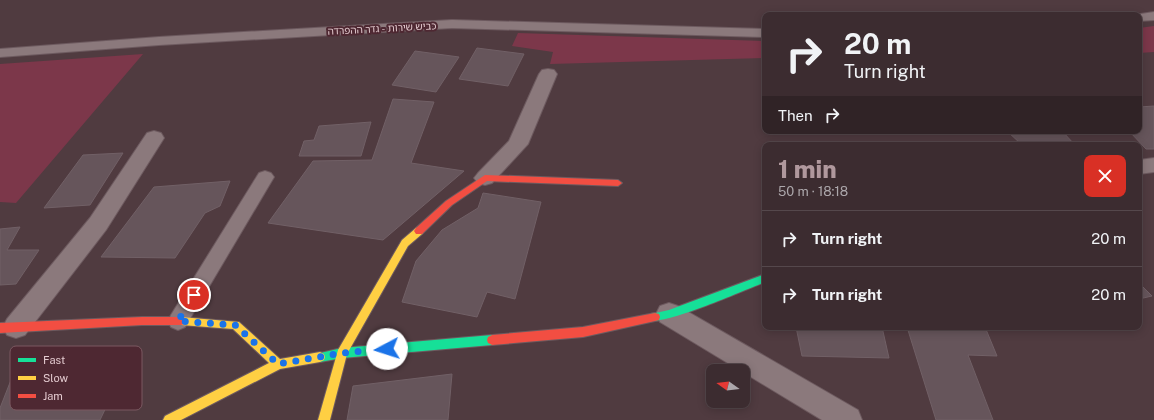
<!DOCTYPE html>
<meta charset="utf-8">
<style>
body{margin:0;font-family:"Public Sans","Noto Sans Hebrew",sans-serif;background:#433438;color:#f1f3f6;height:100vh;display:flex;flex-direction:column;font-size:15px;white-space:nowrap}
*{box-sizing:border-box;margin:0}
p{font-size:13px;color:#aca7ab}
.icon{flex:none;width:22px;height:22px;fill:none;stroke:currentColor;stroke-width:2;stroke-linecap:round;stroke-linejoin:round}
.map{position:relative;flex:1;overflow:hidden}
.side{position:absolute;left:762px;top:142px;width:380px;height:188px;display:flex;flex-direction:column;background:#3c2c30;border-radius:8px;box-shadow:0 2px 10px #0003,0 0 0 1px #55484c}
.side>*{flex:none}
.top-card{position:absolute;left:762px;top:12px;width:380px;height:122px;border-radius:8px;box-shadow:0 2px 10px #0003,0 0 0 1px #55484c;background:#3c2c30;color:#f1f3f6;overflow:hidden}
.needle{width:26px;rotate:284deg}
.tools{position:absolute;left:706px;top:364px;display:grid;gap:8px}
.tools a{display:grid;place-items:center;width:44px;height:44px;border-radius:8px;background:#3c2c30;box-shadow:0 2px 10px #0003,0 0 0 1px #55484c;font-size:20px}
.pin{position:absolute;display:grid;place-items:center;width:34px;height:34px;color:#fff;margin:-17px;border:2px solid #fff;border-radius:50%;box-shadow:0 1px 4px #0007}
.me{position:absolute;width:44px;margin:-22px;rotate:265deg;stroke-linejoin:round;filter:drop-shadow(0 0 3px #0008)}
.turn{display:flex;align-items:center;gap:14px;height:84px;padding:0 16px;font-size:18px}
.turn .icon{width:52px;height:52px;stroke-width:2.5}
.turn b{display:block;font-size:28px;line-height:34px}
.then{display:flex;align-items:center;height:38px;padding:0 16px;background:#0003;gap:8px;font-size:15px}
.round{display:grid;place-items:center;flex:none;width:42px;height:42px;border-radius:8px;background:#433438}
.headline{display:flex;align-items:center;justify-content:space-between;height:68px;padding:0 16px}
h1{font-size:24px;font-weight:800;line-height:30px;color:#b0989d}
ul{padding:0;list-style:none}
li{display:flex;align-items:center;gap:12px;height:56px;padding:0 16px;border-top:1px solid #55484c}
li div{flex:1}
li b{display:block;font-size:15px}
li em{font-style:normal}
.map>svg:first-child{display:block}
</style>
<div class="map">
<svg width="1154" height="420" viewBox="0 0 1154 420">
<rect width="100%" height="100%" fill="#503b40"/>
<path fill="#7c374a" d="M1154,26V52L1139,53V28Z
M518,33L765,41V58L550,64L553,52L512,46Z
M143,54L16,203L0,202V64Z"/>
<path fill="#66555b" stroke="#716066" d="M477,48L524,54L508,86L459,79Z
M415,51L459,57L436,92L392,85Z
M393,99L434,102L411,163L464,171L383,240L268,223L313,161L372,160Z
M1154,106V149H1146L1129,131H1139V107Z
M371,122L361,156H299L304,141L314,140L319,126Z
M1007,131H1062L1075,145H1022Z
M123,153L90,205L44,208L83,155Z
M230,181L220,206L205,213L175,258L101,257L154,187Z
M483,193L541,202L515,299L487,292L477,317L402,302L416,261L442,230L478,208Z
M20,227L7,250H39L16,284L0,285V229Z
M1139,283L1152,296L1139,299Z
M796,327H882L889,358L802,356Z
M907,327H985L997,356L968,355L993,420H936Z
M132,353L100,420H0V408L11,380Z
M452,374L448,420H347L353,386Z"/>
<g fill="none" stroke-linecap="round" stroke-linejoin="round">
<defs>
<path id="lane" d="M1154,12V20L1139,21V15H1134Z
M452,20L765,29V37L452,28L159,45L0,57V49L159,37Z
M265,171L271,173L274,177L185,327L178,330L171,327L168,321L171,315L259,173Z"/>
<path id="street" d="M548,69L554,70L557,74L528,144L492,183L485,185L478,183L474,178L478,173L509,141L539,74L542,70Z
M154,131L161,133L164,138L106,230L25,335L16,338L7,335L3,327L7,319L90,218L147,133Z
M1154,158V172L1139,174V160Z
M669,303L678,306L858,410L862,420H822L660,322L656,314L660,306Z"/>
<path id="fast" d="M765,274V282C747,289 665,325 651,320L650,317L651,314L669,310Z
M492,335L496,337L497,340L496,343L492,345L342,358L320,362L316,360L315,357L316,354L342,348Z"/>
<path id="slow" d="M419,227L422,228L424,231L422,234L408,246L347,354L330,420H318L338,350L402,240L416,228Z
M181,317L239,322L280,359L320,352L324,354L325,357L324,360L320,362L280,369L181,420H163L165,416L269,363L233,329L181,325L177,324L176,321L177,318Z"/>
<path id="jam" d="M485,175L618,180L622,183L618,186L487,181L452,205L422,234H416L414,231L416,228L446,201Z
M655,313L659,314L660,317L659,320L655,321L583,337L492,345L488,343L487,340L488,337L492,335L583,327Z
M142,317H181L185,318L186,321L185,324L181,325H142L0,333V323Z"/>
</defs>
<use href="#lane" stroke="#6d5a5f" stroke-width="2"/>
<use href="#street" stroke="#6d5a5f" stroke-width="2"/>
<use href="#fast" stroke="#6d5a5f" stroke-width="2"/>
<use href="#slow" stroke="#6d5a5f" stroke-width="2"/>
<use href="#jam" stroke="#6d5a5f" stroke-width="2"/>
<use href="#lane" fill="#8b797c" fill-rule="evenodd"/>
<use href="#street" fill="#8b797c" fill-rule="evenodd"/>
<use href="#fast" fill="#16e098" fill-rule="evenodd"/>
<use href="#slow" fill="#ffcf43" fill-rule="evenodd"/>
<use href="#jam" fill="#f24e42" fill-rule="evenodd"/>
</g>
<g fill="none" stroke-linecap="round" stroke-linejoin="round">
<path stroke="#1a73e8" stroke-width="7" stroke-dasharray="0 12.6" d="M194,295L178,321L235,325L278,364L342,353L387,349"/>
</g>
<g text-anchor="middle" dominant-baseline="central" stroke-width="4" stroke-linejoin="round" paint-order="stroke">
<g font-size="10" fill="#e3cacf" stroke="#4e2832">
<text transform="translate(382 28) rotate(-3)">כביש שירות - גדר ההפרדה</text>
</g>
</g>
<rect x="10" y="346" width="132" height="64" rx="6" fill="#4e2832" stroke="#7b5961" stroke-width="1"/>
<rect x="18" y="358" width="18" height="4" fill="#16e098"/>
<rect x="18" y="376" width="18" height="4" fill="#ffcf43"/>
<rect x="18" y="394" width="18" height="4" fill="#f24e42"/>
<g font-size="11" fill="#e3cacf">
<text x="43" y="364">Fast</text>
<text x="43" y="382">Slow</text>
<text x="43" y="400">Jam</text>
</g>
</svg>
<div class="tools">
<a><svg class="needle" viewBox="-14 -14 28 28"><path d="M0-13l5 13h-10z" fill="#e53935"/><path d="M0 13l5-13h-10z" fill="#aca7ab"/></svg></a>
</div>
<div class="pin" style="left:194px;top:295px;background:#d93025"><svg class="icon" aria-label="arrive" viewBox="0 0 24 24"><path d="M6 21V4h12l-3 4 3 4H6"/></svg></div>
<svg class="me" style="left:387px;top:349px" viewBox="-20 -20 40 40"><circle r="19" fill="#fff"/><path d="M0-13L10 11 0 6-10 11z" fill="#1a73e8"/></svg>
<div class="top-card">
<div class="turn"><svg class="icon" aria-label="right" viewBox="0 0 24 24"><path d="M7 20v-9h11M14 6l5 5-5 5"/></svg><div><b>20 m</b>Turn right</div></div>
<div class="then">Then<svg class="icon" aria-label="right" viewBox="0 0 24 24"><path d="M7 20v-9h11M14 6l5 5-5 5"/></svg></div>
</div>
<section class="side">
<div class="headline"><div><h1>1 min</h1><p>50 m · 18:18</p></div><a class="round" style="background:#d93025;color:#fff"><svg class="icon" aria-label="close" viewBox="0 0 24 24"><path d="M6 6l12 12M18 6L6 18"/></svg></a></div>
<ul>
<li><svg class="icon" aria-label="right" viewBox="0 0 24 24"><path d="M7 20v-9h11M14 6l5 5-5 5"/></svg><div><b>Turn right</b></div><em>20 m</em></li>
<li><svg class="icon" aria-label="right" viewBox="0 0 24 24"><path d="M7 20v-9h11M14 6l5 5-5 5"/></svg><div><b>Turn right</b></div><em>20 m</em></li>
</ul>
</section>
</div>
